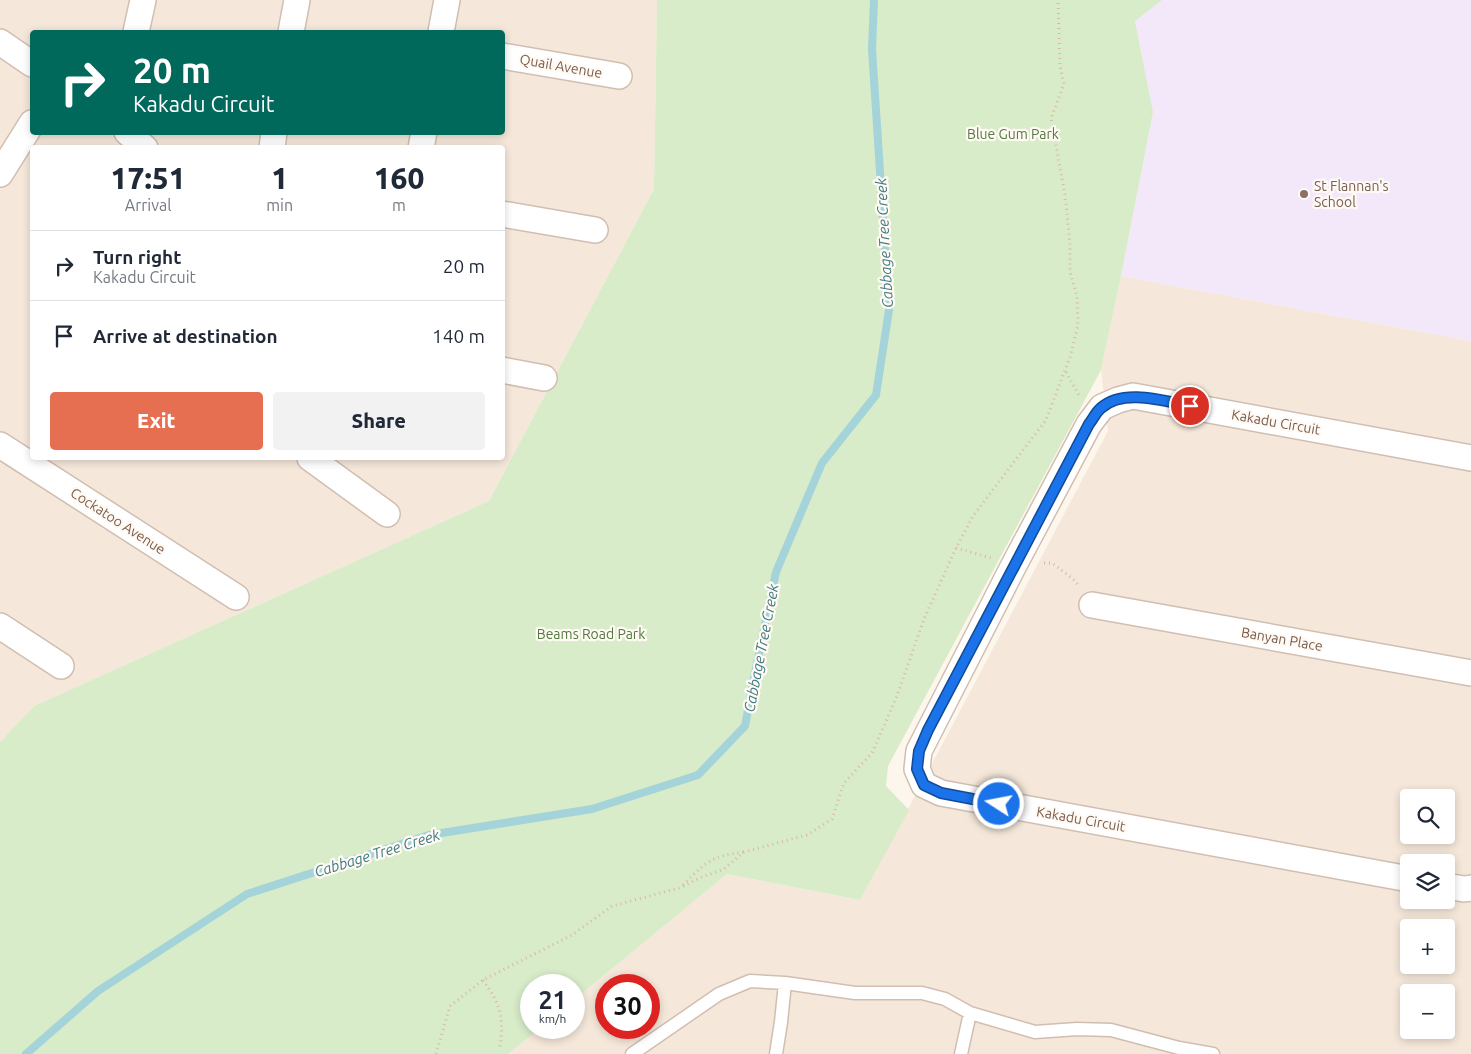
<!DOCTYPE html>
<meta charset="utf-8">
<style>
body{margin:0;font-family:Ubuntu,sans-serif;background:#f2f2f3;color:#1f2937;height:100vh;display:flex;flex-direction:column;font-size:19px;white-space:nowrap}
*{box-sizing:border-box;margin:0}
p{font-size:16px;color:#747a83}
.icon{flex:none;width:28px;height:28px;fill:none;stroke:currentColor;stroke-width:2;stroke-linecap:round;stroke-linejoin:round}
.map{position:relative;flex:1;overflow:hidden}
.side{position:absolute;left:30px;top:145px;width:475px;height:315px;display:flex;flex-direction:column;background:#fff;border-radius:5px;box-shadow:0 2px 8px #0003}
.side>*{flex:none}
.hud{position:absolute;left:30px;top:30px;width:475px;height:105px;border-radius:5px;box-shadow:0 2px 8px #0003;background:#00695c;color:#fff;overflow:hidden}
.buttons{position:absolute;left:1400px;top:789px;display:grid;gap:10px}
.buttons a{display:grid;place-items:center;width:55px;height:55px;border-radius:5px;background:#fff;box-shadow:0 2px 8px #0003;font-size:25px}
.speed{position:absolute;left:520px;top:974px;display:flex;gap:10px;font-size:25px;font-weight:700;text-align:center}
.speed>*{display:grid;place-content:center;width:65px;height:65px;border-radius:50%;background:#fff;box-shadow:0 2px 8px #0003;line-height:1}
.speed small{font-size:12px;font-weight:400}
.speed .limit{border:8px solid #d22;background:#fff;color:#111}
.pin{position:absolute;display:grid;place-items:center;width:42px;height:42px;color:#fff;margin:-21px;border:2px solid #fff;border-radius:50%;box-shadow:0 1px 5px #0007}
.me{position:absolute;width:55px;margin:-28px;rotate:281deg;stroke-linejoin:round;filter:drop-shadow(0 0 4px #0008)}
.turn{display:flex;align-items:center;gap:18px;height:105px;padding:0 20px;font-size:22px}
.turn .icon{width:65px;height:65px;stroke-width:2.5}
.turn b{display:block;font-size:35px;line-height:42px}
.eta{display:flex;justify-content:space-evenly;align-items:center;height:85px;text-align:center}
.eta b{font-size:30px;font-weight:800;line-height:35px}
.primary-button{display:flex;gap:10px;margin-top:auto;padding:10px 20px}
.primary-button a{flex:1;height:58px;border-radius:5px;background:#e76f51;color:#fff;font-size:20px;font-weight:800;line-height:58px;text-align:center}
.primary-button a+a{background:#f2f2f3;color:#1f2937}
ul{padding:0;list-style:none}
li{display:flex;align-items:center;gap:15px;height:70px;padding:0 20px;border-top:1px solid #e0e1e3}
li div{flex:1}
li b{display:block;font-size:19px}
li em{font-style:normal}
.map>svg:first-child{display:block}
</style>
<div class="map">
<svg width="1471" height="1054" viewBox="0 0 1471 1054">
<rect width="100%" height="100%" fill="#fdf6ec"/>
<path fill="#f5e8da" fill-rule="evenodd" d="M0,0H657L654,189L489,501L34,706L0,742ZM32,32H502V132H32ZM32,148H502V458H32Z
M1121,276L1471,341V1054H508L541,1028H574V1000L727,874L860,900L1108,431L1101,370ZM1409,798H1446V835H1409ZM1409,862H1446V900H1409ZM1409,928H1446V965H1409ZM606,985H649V1028H606ZM1409,992H1446V1030H1409Z"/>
<path fill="#f3e8fa" d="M1131,0H1471V341L1121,276L1153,112Z"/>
<path fill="#d8ecc9" d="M657,0H1162L1135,21L1153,112L1121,276L1101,370L888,766L886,786L909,810L860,900L727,874L574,1000V985H531V1028H541L508,1054H0V742L34,706L489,501L654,189Z"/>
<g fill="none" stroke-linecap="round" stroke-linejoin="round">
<path stroke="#a5d3da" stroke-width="8" d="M26,1054L98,991L247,894L429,835L592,809L698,775L745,726L756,668L776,572L822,463L876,395L889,310L872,49L874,0"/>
<defs>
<path id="service" d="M632,1054L719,994L750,981L785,983L855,993H922L945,999L970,1013L1035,1032L1077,1029L1111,1030L1179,1048L1213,1054
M776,1054L781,1022L785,983
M961,1054L970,1013"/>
<path id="minor" d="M136,32L143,0
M291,32L297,0
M441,32L447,0
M0,42L32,64
M502,56L619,76
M127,132L145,148
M272,148L274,132
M421,148L424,132
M0,174L32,123
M502,214L595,230
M502,370L544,378
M0,445L236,597
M310,458L387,514
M1092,605L1471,673
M0,626L61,666
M1409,879L941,793L924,785L917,769L919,751L1014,565L1089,424L1102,407L1118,400L1133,396L1471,458
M1446,886L1464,889L1471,888"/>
</defs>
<use href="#service" stroke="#d1beb0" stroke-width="15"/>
<use href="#minor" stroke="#d1beb0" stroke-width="28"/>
<path stroke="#d9b8a5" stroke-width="3" stroke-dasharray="1 4" stroke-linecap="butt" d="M1066,372L1080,397
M956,548L991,558
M1044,563H1052L1073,579L1079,586
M683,885C706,862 711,856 744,852
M483,980C501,1005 504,1017 500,1047
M436,1054L450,1006L483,980L572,935L612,906L679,888L702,877L724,869L744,852L807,835L832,819L844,783L872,753L897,696L924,619L956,548L973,516L1046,420L1070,357L1078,325L1077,296L1070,272V244L1065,195L1051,118L1064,84L1060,66L1058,0"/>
<use href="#service" stroke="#fff" stroke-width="12"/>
<use href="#minor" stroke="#fff" stroke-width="25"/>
</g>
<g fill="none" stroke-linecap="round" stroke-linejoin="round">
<defs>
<path id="route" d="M999,804L941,793L924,785L917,769L919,751L928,730L1089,424C1093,419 1096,412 1101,408C1123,388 1164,401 1190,406"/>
</defs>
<use href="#route" stroke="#114b97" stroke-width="12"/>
<use href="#route" stroke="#1a73e8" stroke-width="9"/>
</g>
<circle fill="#8d6e63" stroke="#fffaf3" stroke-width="2" cx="1304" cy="194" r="5"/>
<g text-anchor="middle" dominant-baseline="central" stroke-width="4.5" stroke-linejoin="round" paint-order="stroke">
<g font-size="14" fill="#7a5c4d" stroke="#fffaf3">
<text transform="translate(561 66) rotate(10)">Quail Avenue</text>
<text transform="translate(1276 422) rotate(10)">Kakadu Circuit</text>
<text transform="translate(118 521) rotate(33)">Cockatoo Avenue</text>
<text transform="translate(1282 639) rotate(10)">Banyan Place</text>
<text transform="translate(1081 819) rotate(10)">Kakadu Circuit</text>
</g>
<g font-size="14" fill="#537a41" stroke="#fffaf3">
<text x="1013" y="134">Blue Gum Park</text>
<text x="591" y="634">Beams Road Park</text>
</g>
<g font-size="14" fill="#785e54" stroke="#fffaf3" text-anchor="start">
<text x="1314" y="186">St Flannan's<tspan x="1314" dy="16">School</tspan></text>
</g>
<g font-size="15" font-style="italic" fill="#437c86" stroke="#fffaf3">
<text transform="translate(884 243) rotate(-93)">Cabbage Tree Creek</text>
<text transform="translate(761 648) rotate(-79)">Cabbage Tree Creek</text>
<text transform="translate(377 853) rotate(-17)">Cabbage Tree Creek</text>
</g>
</g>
</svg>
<div class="buttons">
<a><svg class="icon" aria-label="search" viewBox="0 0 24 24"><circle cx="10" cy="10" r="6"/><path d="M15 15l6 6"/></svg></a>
<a><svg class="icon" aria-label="layers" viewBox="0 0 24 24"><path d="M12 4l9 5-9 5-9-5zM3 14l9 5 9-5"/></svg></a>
<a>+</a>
<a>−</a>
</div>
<div class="speed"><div>21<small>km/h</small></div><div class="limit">30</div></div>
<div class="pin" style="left:1190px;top:406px;background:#d93025"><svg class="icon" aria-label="arrive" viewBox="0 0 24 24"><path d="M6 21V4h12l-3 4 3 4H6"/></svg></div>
<svg class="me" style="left:999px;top:804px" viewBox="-20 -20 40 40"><circle r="17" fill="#1a73e8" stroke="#fff" stroke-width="3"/><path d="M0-11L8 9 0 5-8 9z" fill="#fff"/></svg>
<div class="hud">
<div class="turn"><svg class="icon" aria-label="right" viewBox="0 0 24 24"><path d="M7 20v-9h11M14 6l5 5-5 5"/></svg><div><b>20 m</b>Kakadu Circuit</div></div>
</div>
<section class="side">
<div class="eta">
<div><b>17:51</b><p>Arrival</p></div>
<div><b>1</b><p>min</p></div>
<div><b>160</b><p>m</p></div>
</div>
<ul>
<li><svg class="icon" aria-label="right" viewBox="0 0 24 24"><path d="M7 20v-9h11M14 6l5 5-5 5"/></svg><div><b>Turn right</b><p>Kakadu Circuit</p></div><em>20 m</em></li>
<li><svg class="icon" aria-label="arrive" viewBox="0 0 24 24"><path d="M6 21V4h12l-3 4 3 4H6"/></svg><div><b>Arrive at destination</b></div><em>140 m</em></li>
</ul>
<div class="primary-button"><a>Exit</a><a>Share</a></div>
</section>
</div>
